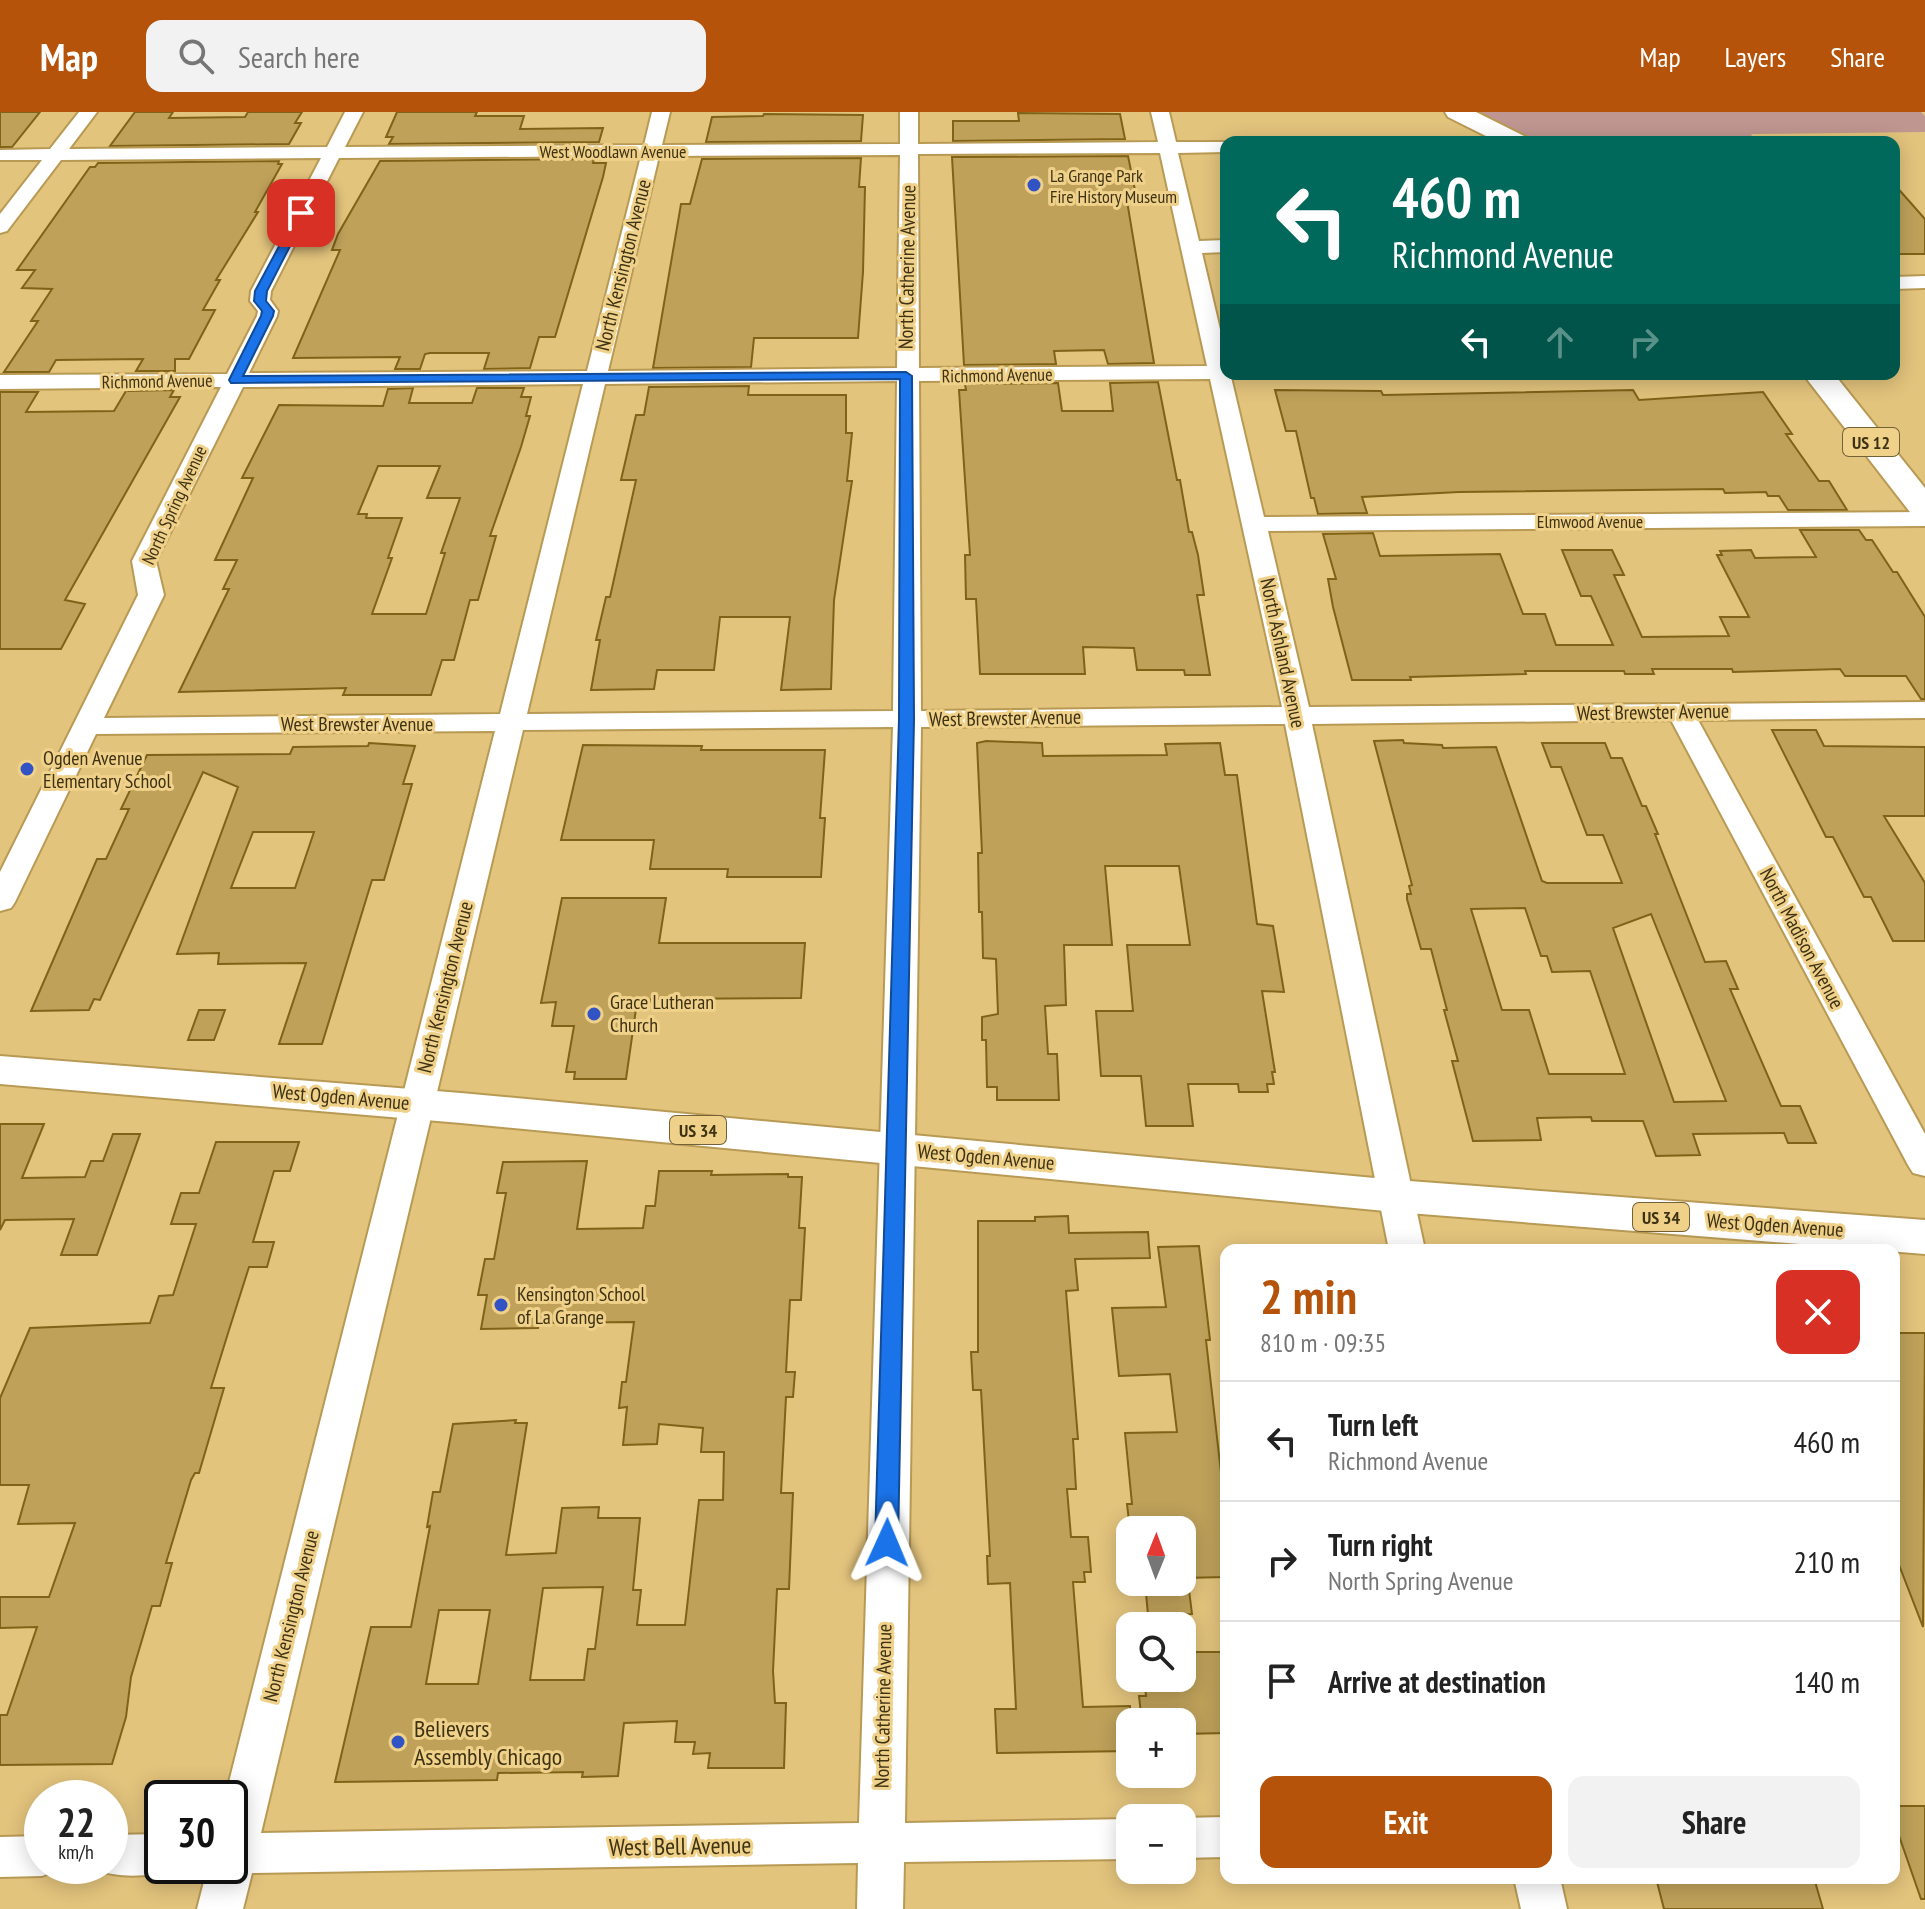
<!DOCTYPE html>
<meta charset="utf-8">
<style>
body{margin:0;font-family:"PT Sans Narrow",sans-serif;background:#f2f2f2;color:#222;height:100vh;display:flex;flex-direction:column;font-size:30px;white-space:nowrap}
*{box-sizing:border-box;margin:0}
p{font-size:26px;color:#767676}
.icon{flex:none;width:44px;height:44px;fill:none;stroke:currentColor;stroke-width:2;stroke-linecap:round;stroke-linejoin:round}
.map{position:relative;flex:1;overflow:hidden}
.panel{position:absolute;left:1220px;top:1132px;width:680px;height:640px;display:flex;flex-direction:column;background:#fff;border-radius:16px;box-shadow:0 4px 20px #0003}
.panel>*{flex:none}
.banner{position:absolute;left:1220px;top:24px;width:680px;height:244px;border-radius:16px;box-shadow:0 4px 20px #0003;background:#00695c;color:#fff;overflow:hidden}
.needle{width:52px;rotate:1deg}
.fabs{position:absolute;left:1116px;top:1404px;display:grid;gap:16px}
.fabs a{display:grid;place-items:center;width:80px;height:80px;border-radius:16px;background:#fff;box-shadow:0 4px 20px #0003;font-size:40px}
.speed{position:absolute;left:24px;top:1668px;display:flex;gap:16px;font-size:40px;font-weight:700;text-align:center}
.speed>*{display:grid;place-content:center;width:104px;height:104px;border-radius:50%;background:#fff;box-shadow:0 4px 20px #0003;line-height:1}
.speed small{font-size:20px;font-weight:400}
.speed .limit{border:4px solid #111;border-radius:12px;background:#fff;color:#111}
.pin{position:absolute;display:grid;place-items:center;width:68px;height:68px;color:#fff;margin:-34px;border-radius:16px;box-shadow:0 4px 12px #0006}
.me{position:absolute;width:88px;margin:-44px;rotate:1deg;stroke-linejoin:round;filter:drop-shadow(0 0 6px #0008)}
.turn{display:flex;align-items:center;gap:28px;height:168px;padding:0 40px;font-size:36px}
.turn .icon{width:104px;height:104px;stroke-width:2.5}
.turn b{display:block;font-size:56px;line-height:68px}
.lanes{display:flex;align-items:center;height:76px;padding:0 40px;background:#0003;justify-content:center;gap:40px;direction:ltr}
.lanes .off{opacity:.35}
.round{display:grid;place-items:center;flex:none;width:84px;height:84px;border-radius:16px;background:#f2f2f2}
.summary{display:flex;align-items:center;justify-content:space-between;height:136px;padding:0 40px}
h1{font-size:48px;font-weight:700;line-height:60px;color:#b45309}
.action{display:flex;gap:16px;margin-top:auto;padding:16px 40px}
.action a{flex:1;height:92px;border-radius:16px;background:#b45309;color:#fff;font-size:32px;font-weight:700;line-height:92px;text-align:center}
.action a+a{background:#f2f2f2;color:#222}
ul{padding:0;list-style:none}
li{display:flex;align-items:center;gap:24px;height:120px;padding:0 40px;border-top:2px solid #e0e0e0}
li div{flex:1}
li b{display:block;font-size:30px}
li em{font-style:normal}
header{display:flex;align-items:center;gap:48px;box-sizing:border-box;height:112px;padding:0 40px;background:#b45309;color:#fff}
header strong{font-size:38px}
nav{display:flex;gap:44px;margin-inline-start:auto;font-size:28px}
.search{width:560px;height:72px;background:#f2f2f2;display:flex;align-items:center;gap:20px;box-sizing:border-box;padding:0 28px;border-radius:16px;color:#767676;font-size:30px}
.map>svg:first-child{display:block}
</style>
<header>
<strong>Map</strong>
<div class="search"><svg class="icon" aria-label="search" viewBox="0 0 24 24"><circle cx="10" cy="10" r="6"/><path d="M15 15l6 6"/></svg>Search here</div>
<nav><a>Map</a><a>Layers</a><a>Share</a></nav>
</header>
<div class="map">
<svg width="1925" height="1797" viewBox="0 0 1925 1797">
<rect width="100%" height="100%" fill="#e3c47d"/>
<path fill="#c09690" d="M1473,0H1921L1925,4V20L1751,22L1755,29L1536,30Z"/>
<path fill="#bfa15a" stroke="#806317" stroke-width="2" fill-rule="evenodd" d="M0,0H40L12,35H0Z
M135,0H173L169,6L245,5L248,0H302L295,11H301L289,32L110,34Z
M397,0H477L475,4H524L520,17L603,16L599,30L389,32L393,25H386Z
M1018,1L1120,2L1125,27L953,29V9H1019Z
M764,2L863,3L861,29L706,30L712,5L763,4Z
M1128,44L1136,83H1126L1154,251L1108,252L1104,238L1054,239L1056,252L964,253L952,45Z
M861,46L859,75H865L863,160L858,226H754L751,255L653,256L681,92H690L702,47Z
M594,47L593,51H606L603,65L555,225H539L530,256L484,257L489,241H430L425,242L420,257H395L400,245L293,246L340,138H332L338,122L380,49Z
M279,49L278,52H282L255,100H258L216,168H220L203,198H215L189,247H175V259H136L143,247L56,248L49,260H4L38,209H31L52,177L22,176L35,158H17L90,55H95L98,51Z
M1894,72L1925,107V142H1894Z
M1158,270L1177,368H1180L1189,420H1192L1198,443L1204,483H1197L1210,563H1185L1184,558H1137L1134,536L1083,535L1085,562H980L976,487H966L965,443H970L959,278H966L965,272L1058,271L1062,299H1113L1110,271Z
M749,274L748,283H846V321H852L847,369H852L834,488L831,577L781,578L790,505H720L714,558H657L654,577L591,578L600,528H596L606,485H610L636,368H621L636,303H644L649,275Z
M413,276L409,291H472L477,276H524L521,285H531L526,304H530L521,335L490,424H496L478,488H470L454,548H442L431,583H343L346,576L179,580L229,477H223L237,448H215L253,366H242L279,293L383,294L388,277ZM378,354H440L427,386H460L441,441H445L426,502H372L392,446H388L402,406H366L367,402H358Z
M174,278L170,285H180L65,488L85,492L61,537H0V280H38L26,300L114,299L126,279Z
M1275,278L1381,279L1383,283L1633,278L1639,288L1763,280L1792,322H1786L1819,369H1829L1847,398H1788L1779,384H1768L1766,380L1725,381L1723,377L1459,380L1362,385L1367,401L1318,402L1314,386H1311L1296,319H1286Z
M1800,418H1859L1866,428H1872L1893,460H1897L1925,505V587H1921L1906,564H1845L1840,557L1733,560L1732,557H1652L1654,562H1625L1624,559H1525L1526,562L1410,565L1411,568H1352L1333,495L1328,467H1336L1323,422L1373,421L1380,444L1500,442L1523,502H1545L1556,533H1613L1591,484H1581L1562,438H1612L1624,463H1614L1642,525L1729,524L1720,505H1749L1717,443H1722L1720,439L1751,438L1755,446L1816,445Z
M1772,618H1816L1824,634L1925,635V704H1884L1925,771V829H1893L1871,785H1864L1833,725H1826Z
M1403,628L1404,631L1442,633L1443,636L1496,635L1542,769L1547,771H1622L1603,723H1587L1561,655H1551L1542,631H1605L1611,646H1622L1642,694H1646L1658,722H1655L1705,850L1726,849L1738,877H1730L1781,994H1800L1816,1031H1788L1784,1021L1693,1022L1700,1043L1656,1044L1643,1009H1592L1591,1005L1537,1006L1541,1028L1473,1029L1452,949H1458L1444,898H1447L1431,837H1421L1407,787V782H1411L1409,774L1412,773L1374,629ZM1525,796L1541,844H1547L1552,860L1590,859L1625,962H1549L1529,898H1502L1471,797ZM1651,802L1726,989L1674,990L1613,816Z
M986,629L1042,631L1043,644L1167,643L1165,632L1220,631L1225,663H1237L1257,812L1273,814L1284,880L1262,879L1275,960H1272L1274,972H1267L1268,980H1239L1238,972H1188L1193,1014H1146L1141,964H1101L1096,899H1133L1127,833H1190L1179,754H1105L1112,833H1064L1066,893L1045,894L1048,942H1057L1059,988H997V975H987L986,928H982V905L998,902L996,847L983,846L982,800H979L978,741H982L977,631Z
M369,631L415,634L403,672H412L384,768H372L322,932H279L306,851L218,852L219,841L177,842L238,675L203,660L100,888L94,887L89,898L31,899L97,747H106L129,697H121L147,643L290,642L293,635L368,634ZM253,720H314L295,776H231Z
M583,633L702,634L701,638H825L820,706H825L821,765H727L728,757H650L654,728H561Z
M562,786H666L659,831H805L801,886L651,887V890H637L626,967H574L575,960H566L574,914H552L556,890L541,891Z
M199,898H225L214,928H188Z
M0,1012H44L22,1066L85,1065L91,1049H103L113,1022H140L97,1143H61L74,1107L5,1108L0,1118Z
M216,1030H299L290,1059H274L253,1130H274L267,1155H249L229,1218L211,1276H224L199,1361H195L191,1368L166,1451H172L160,1494H152L131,1565L126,1605L112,1652L0,1653V1603H7L37,1515L0,1516V1485H49L75,1411L18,1412L29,1373H0V1286L30,1216L150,1211L159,1184L173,1183L196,1112H171L181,1081H199Z
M587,1049L577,1117L643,1116L646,1094H655L659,1059H712L711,1063L788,1062V1065H802L799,1116H805L801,1188H790L786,1260H795L793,1285H786L781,1381H793L789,1477H777L773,1559L775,1591H786L784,1656H708L710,1641L693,1642L695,1630H675L677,1609L624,1611L618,1664L582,1665L583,1660L498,1661L497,1668L335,1670L371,1515H411L430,1414L427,1415L433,1380H440L453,1312L516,1308L515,1311H527L506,1443L556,1441L562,1396L599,1395L598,1406H640L633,1478H641L637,1513H685L699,1388H723L724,1340H701L703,1316L659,1312L657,1332L623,1333L627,1295L619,1296L622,1270H626L634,1210L539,1211L538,1216L481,1217L487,1183H478L485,1147H494L506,1081H497L503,1050ZM603,1475L595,1537H588L584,1568H530L543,1476ZM439,1498H490L478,1572H426Z
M1068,1104L1069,1121L1148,1120L1150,1146L1075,1147L1078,1178L1066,1179L1078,1327H1073L1076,1377H1067L1071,1425H1088L1091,1460H1084L1085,1470H1073L1083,1595L1130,1594V1639L997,1641L995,1597H1016L1010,1471L988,1472L987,1444H990L981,1278H973L971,1240H978V1109H1035V1105Z
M1199,1134L1210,1228H1206L1226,1405V1465L1182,1466V1418H1130L1127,1392H1132L1125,1321L1177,1320L1170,1262L1119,1264L1112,1196L1166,1195L1158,1135Z
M1894,1221H1925L1923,1515L1894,1440Z
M1145,1470H1188L1192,1502L1148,1503Z
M1182,1540H1226V1621L1182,1622V1610H1142L1139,1584H1146L1144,1566H1182Z
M1894,1694H1925V1787H1921L1898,1721H1894Z
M1656,1766H1814L1823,1797H1664Z"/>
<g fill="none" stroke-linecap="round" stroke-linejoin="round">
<defs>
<path id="minor" d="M79,0H97L69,37L327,35L345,0H363L345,35L644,33L652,0H670L662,33L900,32V0H918V32L1158,30L1151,0H1169L1176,30H1228L1226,40L1178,41L1199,129L1226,128V140L1202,141L1226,243V262H1235L1231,265L1264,405L1925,400V414L1268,419L1309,595L1925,590V606L1698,608L1925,1022V1064L1913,1061L1908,1053L1671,608L1312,612L1425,1138H1389L1285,612L921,615L905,1711L1130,1707V1747L904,1750L903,1797H857L858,1751L252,1761L243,1797H197L208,1754H230V1686H225L495,619L96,622L15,790L11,796L0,799V760L138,483L132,449L221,275L0,277V263L227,262L257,204L258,199L250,189L251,179L321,46L61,48L7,119L0,121V102L42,48H0V38L50,37ZM1160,41L1207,254L919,256L918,42ZM900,43L897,256L608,259L659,44ZM641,44L587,259L249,261L277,204L278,199L270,188L271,179L339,46ZM1210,267L1282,595L921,599L919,269ZM897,269L893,599L527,602L605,272ZM583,272L500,602L104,606L164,483L156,449L243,275ZM893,615L859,1711L261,1721L523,618Z
M1925,164V176L1894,177V165Z
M1226,1705V1745L1182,1746V1706Z
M162,1722V1754L178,1756C152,1765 120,1767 94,1757L92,1754H110V1723Z
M42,1724V1754H60L58,1758L42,1764L0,1765V1725Z
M1514,1766H1560L1567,1797H1521Z"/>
<path id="primary" d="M1445,0H1476L1526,25L1529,30H1498L1448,5Z
M1803,262H1834L1925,376V407L1913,404Z
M0,944L461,981L1396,1068L1925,1108V1142L1396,1100L461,1011L0,972Z"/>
</defs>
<use href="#minor" stroke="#b89a54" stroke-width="4"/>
<use href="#primary" stroke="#b89a54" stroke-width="4"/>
<use href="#minor" fill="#fff" fill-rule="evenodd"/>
<use href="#primary" fill="#fff" fill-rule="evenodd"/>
</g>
<path fill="#1a73e8" stroke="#114b97" stroke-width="2" d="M298,99L307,101L267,179L266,189L274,199L273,204L243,264L906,260L912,264L914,607L898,1431L895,1438L887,1440L879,1438L875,1431L899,607L900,267L231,271L229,268L261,204L262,199L254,189L255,179Z"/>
<g fill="#3253c4" stroke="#f0d18a" stroke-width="3">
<circle cx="1034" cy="73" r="8"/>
<circle cx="27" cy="657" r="8"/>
<circle cx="594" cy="902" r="8"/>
<circle cx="501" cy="1193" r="8"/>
<circle cx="398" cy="1630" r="8"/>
</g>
<g text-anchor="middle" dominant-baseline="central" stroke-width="6" stroke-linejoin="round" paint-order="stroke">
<g font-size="18" fill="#3e3214" stroke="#f0d18a">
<text x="613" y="39">West Woodlawn Avenue</text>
<text transform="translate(997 263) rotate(-1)">Richmond Avenue</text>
<text transform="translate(157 269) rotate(-1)">Richmond Avenue</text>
<text transform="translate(174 393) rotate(-65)">North Spring Avenue</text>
<text x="1590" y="409">Elmwood Avenue</text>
</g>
<g font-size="18" fill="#3e3214" stroke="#f0d18a" text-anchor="start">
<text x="1050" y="63">La Grange Park<tspan x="1050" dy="21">Fire History Museum</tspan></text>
</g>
<g fill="#f0d18a" stroke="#736237" stroke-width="2">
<rect x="1843" y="316" width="56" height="28" rx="6"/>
<rect x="670" y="1004" width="56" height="28" rx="6"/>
<rect x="1633" y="1091" width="56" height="28" rx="6"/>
</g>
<g font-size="18" font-weight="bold" fill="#3e3214">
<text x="1871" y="330">US 12</text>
<text x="698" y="1018">US 34</text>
<text x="1661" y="1105">US 34</text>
</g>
<g font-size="20" fill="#3e3214" stroke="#f0d18a">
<text transform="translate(623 153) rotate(-76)">North Kensington Avenue</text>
<text transform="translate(907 155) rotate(-89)">North Catherine Avenue</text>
<text transform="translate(1283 541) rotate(78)">North Ashland Avenue</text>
<text transform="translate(1653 600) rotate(-1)">West Brewster Avenue</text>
<text transform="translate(1005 606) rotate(-1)">West Brewster Avenue</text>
<text x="357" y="612">West Brewster Avenue</text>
<text transform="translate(1802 826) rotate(62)">North Madison Avenue</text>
<text transform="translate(445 875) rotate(-76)">North Kensington Avenue</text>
<text transform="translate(341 985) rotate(5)">West Ogden Avenue</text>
<text transform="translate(986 1045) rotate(5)">West Ogden Avenue</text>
<text transform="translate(1775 1113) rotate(4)">West Ogden Avenue</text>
<text transform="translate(291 1504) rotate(-76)">North Kensington Avenue</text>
<text transform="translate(883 1594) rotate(-89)">North Catherine Avenue</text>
</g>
<g font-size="20" fill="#3e3214" stroke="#f0d18a" text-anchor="start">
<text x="43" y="646">Ogden Avenue<tspan x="43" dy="23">Elementary School</tspan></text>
<text x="610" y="890">Grace Lutheran<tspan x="610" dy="23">Church</tspan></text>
<text x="517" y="1182">Kensington School<tspan x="517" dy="23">of La Grange</tspan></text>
</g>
<g font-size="24" fill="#3e3214" stroke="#f0d18a" text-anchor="start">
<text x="414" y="1616">Believers<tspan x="414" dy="28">Assembly Chicago</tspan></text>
</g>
<g font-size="24" fill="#3e3214" stroke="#f0d18a">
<text transform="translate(680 1734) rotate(-1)">West Bell Avenue</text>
</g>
</g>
</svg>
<div class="fabs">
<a><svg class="needle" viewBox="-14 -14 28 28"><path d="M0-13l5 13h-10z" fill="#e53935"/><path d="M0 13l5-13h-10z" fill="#767676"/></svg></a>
<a><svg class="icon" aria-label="search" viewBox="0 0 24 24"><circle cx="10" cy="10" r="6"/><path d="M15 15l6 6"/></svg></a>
<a>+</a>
<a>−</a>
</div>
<div class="speed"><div>22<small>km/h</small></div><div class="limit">30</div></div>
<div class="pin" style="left:301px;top:101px;background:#d93025"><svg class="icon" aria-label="arrive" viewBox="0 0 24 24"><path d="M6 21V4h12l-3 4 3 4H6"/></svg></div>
<svg class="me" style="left:887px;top:1431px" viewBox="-20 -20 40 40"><path d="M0-17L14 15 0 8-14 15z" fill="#1a73e8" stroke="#fff" stroke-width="4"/></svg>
<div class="banner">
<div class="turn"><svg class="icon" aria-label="left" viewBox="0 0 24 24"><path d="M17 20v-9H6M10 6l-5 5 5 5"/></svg><div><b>460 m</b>Richmond Avenue</div></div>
<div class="lanes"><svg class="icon" aria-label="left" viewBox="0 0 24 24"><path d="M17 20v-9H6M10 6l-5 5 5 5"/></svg><svg class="icon off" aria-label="ahead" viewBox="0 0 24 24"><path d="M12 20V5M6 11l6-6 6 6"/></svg><svg class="icon off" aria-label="right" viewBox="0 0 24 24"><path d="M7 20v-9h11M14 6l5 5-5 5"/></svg></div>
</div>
<section class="panel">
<div class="summary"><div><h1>2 min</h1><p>810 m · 09:35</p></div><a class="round" style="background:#d93025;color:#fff"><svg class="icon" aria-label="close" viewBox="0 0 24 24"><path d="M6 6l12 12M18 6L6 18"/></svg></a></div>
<ul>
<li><svg class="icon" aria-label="left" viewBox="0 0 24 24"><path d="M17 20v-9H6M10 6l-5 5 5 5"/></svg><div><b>Turn left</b><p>Richmond Avenue</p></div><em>460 m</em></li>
<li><svg class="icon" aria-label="right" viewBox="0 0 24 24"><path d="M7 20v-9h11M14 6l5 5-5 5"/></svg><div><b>Turn right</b><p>North Spring Avenue</p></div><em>210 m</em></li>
<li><svg class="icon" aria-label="arrive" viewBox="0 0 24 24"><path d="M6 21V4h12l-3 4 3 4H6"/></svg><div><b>Arrive at destination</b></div><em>140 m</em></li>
</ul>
<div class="action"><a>Exit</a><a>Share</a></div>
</section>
</div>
